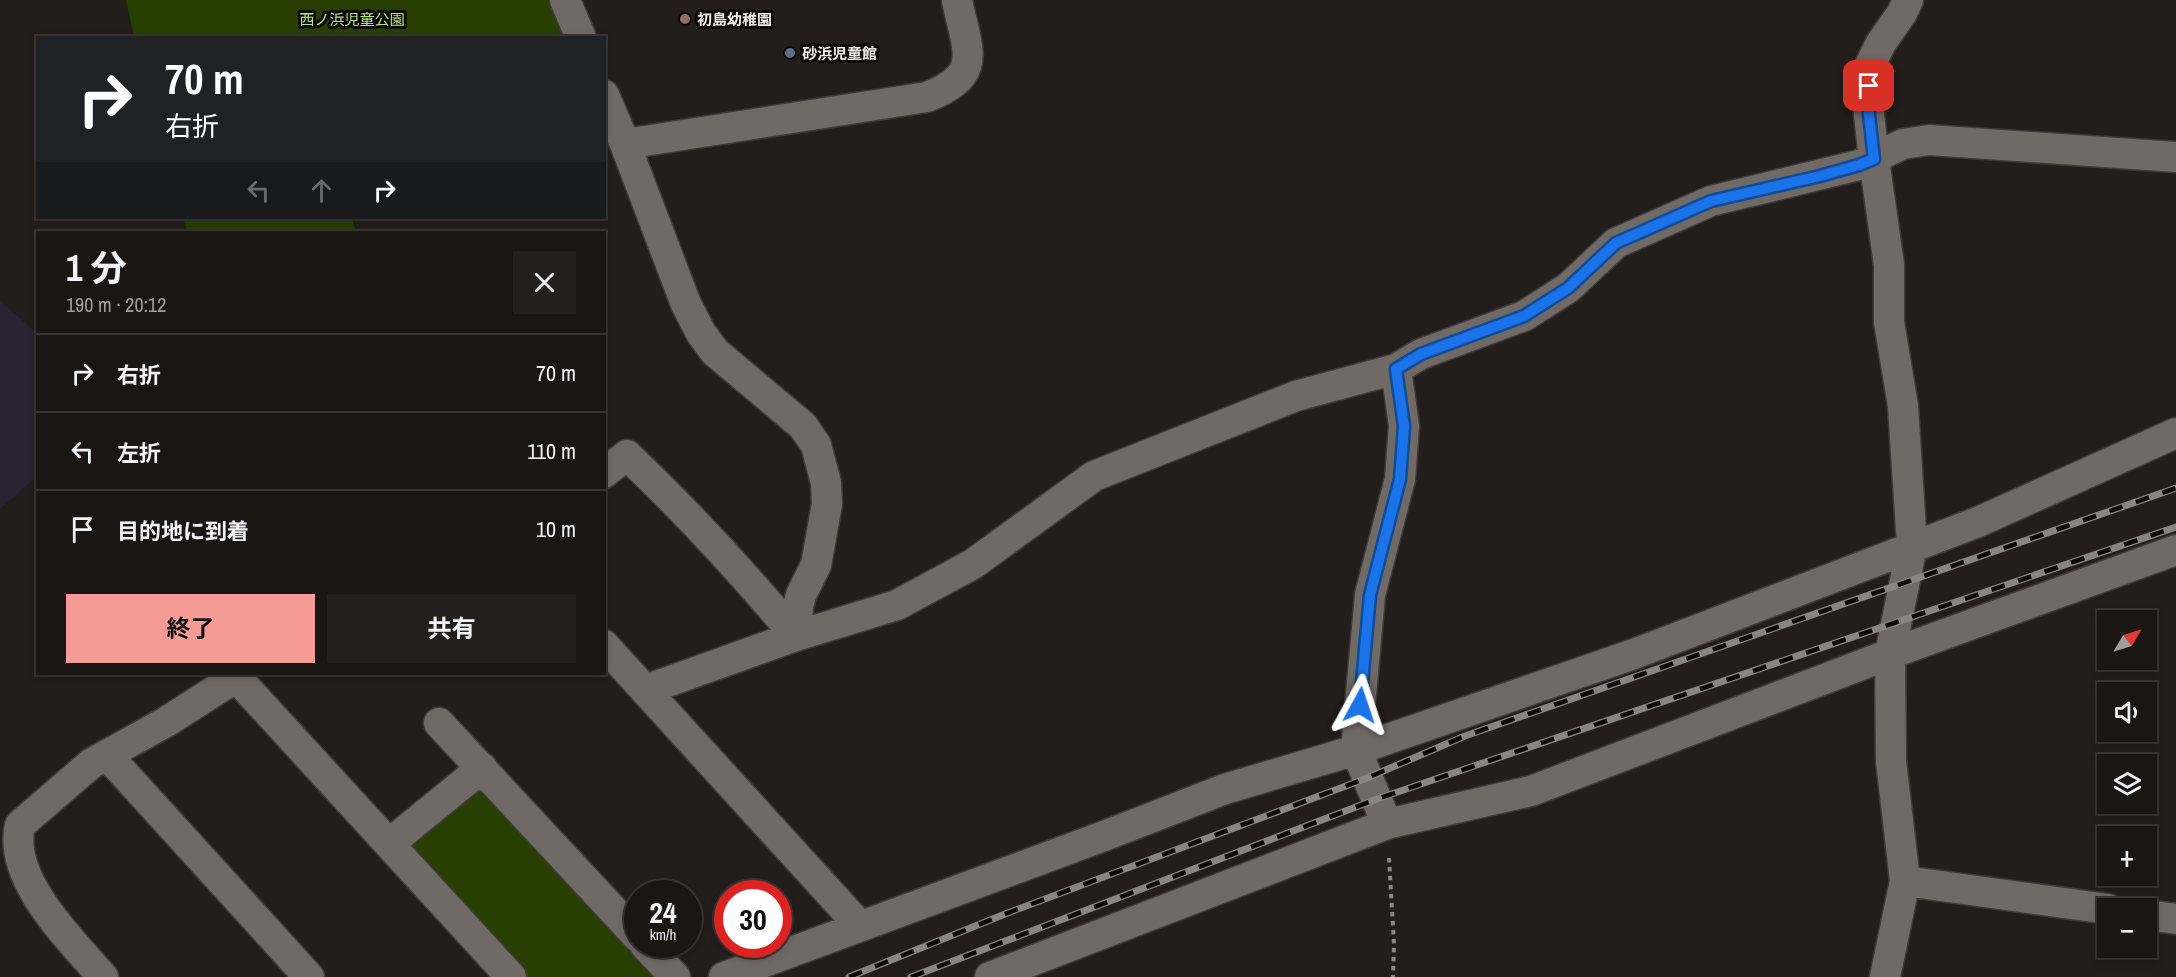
<!DOCTYPE html>
<html lang="ja">
<meta charset="utf-8">
<style>
body{margin:0;font-family:"Archivo Narrow","Noto Sans JP",sans-serif;background:#231f1d;color:#f1f3f6;height:100vh;display:flex;flex-direction:column;font-size:22px;white-space:nowrap}
*{box-sizing:border-box;margin:0}
p{font-size:20px;color:#9f9fa0}
.icon{flex:none;width:33px;height:33px;fill:none;stroke:currentColor;stroke-width:2;stroke-linecap:round;stroke-linejoin:round}
.map{position:relative;flex:1;overflow:hidden}
.drawer{position:absolute;left:36px;top:231px;width:570px;height:444px;display:flex;flex-direction:column;background:#1a1614;border-radius:0px;box-shadow:0 3px 9px #0003,0 0 0 2px #383534}
.drawer>*{flex:none}
.hud{position:absolute;left:36px;top:36px;width:570px;height:183px;border-radius:0px;box-shadow:0 3px 9px #0003,0 0 0 2px #383534;background:#202124;color:#fff;overflow:hidden}
.needle{width:39px;rotate:52deg}
.controls{position:absolute;left:2097px;top:610px;display:grid;gap:12px}
.controls a{display:grid;place-items:center;width:60px;height:60px;border-radius:0px;background:#1a1614;box-shadow:0 3px 9px #0003,0 0 0 2px #383534;font-size:30px}
.speed{position:absolute;left:624px;top:880px;display:flex;gap:12px;font-size:30px;font-weight:700;text-align:center}
.speed>*{display:grid;place-content:center;width:78px;height:78px;border-radius:50%;background:#1a1614;box-shadow:0 3px 9px #0003,0 0 0 2px #383534;line-height:1}
.speed small{font-size:15px;font-weight:400}
.speed .limit{border:9px solid #d22;background:#fff;color:#111}
.pin{position:absolute;display:grid;place-items:center;width:51px;height:51px;color:#fff;margin:-26px;border-radius:12px;box-shadow:0 3px 9px #0006}
.me{position:absolute;width:66px;margin:-33px;rotate:5deg;stroke-linejoin:round;filter:drop-shadow(0 0 4px #0008)}
.turn{display:flex;align-items:center;gap:21px;height:126px;padding:0 30px;font-size:27px}
.turn .icon{width:78px;height:78px;stroke-width:2.5}
.turn b{display:block;font-size:42px;line-height:51px}
.lanes{display:flex;align-items:center;height:57px;padding:0 30px;background:#0003;justify-content:center;gap:30px;direction:ltr}
.lanes .off{opacity:.35}
.round{display:grid;place-items:center;flex:none;width:63px;height:63px;border-radius:0px;background:#231f1d}
.head{display:flex;align-items:center;justify-content:space-between;height:102px;padding:0 30px}
h1{font-size:36px;font-weight:700;line-height:45px}
.cta{display:flex;gap:12px;margin-top:auto;padding:12px 30px}
.cta a{flex:1;height:69px;border-radius:0px;background:#f59c96;color:#111;font-size:24px;font-weight:700;line-height:69px;text-align:center}
.cta a+a{background:#231f1d;color:#f1f3f6}
ul{padding:0;list-style:none}
li{display:flex;align-items:center;gap:18px;height:78px;padding:0 30px;border-top:2px solid #383534}
li div{flex:1}
li b{display:block;font-size:22px}
li em{font-style:normal}
.map>svg:first-child{display:block}
</style>
<div class="map">
<svg width="2176" height="977" viewBox="0 0 2176 977">
<rect width="100%" height="100%" fill="#231e1b"/>
<path fill="#2b2231" d="M0,301L38,334L37,476L0,509Z"/>
<path fill="#283f01" d="M126,0H565L581,37H134Z
M183,218H352L356,232H188Z
M486,784L657,977H527L407,846Z"/>
<g fill="none" stroke-linecap="round" stroke-linejoin="round">
<defs>
<path id="minor" d="M565,0L581,38
M604,95L625,144L686,304L701,333L715,352L803,426L816,445L826,483L827,504L816,565L801,595L798,607L796,636
M625,144L927,97C985,74 967,51 957,0
M604,473L627,455C687,512 743,573 796,636
M604,645L860,926
M236,677L511,977
M645,690L796,636L897,605L973,564L1094,476L1296,396L1396,369L1421,354L1524,316L1568,288L1616,243L1711,201L1859,165L1903,144L1929,140L2176,157
M439,723L638,937
M107,755L309,977
M1387,824L1356,750L1370,595L1400,479L1404,426L1396,369
M389,844L482,768
M1905,881L2108,909
M2146,915L2176,919
M645,945L675,977
M103,977C71,940 7,879 20,825L92,763L166,722L241,674
M724,977L1104,836L1225,789L1356,750L1634,654L1978,522L2176,433
M990,977L1387,824L1531,791L1890,654L2176,550
M1885,977L1905,881L1891,761L1890,654L1912,546L1903,406L1889,322V265L1874,159L1869,115V86L1871,63L1881,43L1902,13L1908,0"/>
</defs>
<use href="#minor" stroke="#3f3b39" stroke-width="33"/>
<path stroke="#8b8784" stroke-width="4" stroke-dasharray="4.5 4.5" stroke-linecap="butt" d="M1389,858L1394,944L1393,977"/>
<use href="#minor" stroke="#706a66" stroke-width="30"/>
<defs>
<path id="rail" d="M849,977L1005,914L1367,778L1465,736L2176,488
M911,977L1377,799L2176,527"/>
</defs>
<use href="#rail" stroke="#898582" stroke-width="7"/>
<use href="#rail" stroke="#0b0907" stroke-width="4.5" stroke-dasharray="14" stroke-linecap="butt"/>
</g>
<g fill="none" stroke-linecap="round" stroke-linejoin="round">
<defs>
<path id="route" d="M1360,705L1370,595L1400,479L1404,426L1396,369L1421,354L1524,316L1568,288L1616,243L1711,201L1820,176L1859,165L1874,159L1869,115V86"/>
</defs>
<use href="#route" stroke="#114b97" stroke-width="15"/>
<use href="#route" stroke="#1a73e8" stroke-width="10"/>
</g>
<circle fill="#8d6e63" stroke="#0b0907" stroke-width="2" cx="685" cy="19" r="6"/>
<circle fill="#5c6f8a" stroke="#0b0907" stroke-width="2" cx="790" cy="53" r="6"/>
<g text-anchor="middle" dominant-baseline="central" stroke-width="6" stroke-linejoin="round" paint-order="stroke">
<g font-size="15" fill="#b4e27e" stroke="#0b0907">
<text x="352" y="19">西ノ浜児童公園</text>
</g>
<g font-size="15" font-weight="bold" fill="#f2eeec" stroke="#0b0907" text-anchor="start">
<text x="697" y="19">初島幼稚園</text>
<text x="802" y="53">砂浜児童館</text>
</g>
</g>
</svg>
<div class="controls">
<a><svg class="needle" viewBox="-14 -14 28 28"><path d="M0-13l5 13h-10z" fill="#e53935"/><path d="M0 13l5-13h-10z" fill="#9f9fa0"/></svg></a>
<a><svg class="icon" aria-label="sound" viewBox="0 0 24 24"><path d="M4 9h4l5-4v14l-5-4H4zM17 9q2 3 0 6"/></svg></a>
<a><svg class="icon" aria-label="layers" viewBox="0 0 24 24"><path d="M12 4l9 5-9 5-9-5zM3 14l9 5 9-5"/></svg></a>
<a>+</a>
<a>−</a>
</div>
<div class="speed"><div>24<small>km/h</small></div><div class="limit">30</div></div>
<div class="pin" style="left:1869px;top:86px;background:#d93025"><svg class="icon" aria-label="arrive" viewBox="0 0 24 24"><path d="M6 21V4h12l-3 4 3 4H6"/></svg></div>
<svg class="me" style="left:1360px;top:705px" viewBox="-20 -20 40 40"><path d="M0-17L14 15 0 8-14 15z" fill="#1a73e8" stroke="#fff" stroke-width="4"/></svg>
<div class="hud">
<div class="turn"><svg class="icon" aria-label="right" viewBox="0 0 24 24"><path d="M7 20v-9h11M14 6l5 5-5 5"/></svg><div><b>70 m</b>右折</div></div>
<div class="lanes"><svg class="icon off" aria-label="left" viewBox="0 0 24 24"><path d="M17 20v-9H6M10 6l-5 5 5 5"/></svg><svg class="icon off" aria-label="ahead" viewBox="0 0 24 24"><path d="M12 20V5M6 11l6-6 6 6"/></svg><svg class="icon" aria-label="right" viewBox="0 0 24 24"><path d="M7 20v-9h11M14 6l5 5-5 5"/></svg></div>
</div>
<section class="drawer">
<div class="head"><div><h1>1 分</h1><p>190 m · 20:12</p></div><a class="round"><svg class="icon" aria-label="close" viewBox="0 0 24 24"><path d="M6 6l12 12M18 6L6 18"/></svg></a></div>
<ul>
<li><svg class="icon" aria-label="right" viewBox="0 0 24 24"><path d="M7 20v-9h11M14 6l5 5-5 5"/></svg><div><b>右折</b></div><em>70 m</em></li>
<li><svg class="icon" aria-label="left" viewBox="0 0 24 24"><path d="M17 20v-9H6M10 6l-5 5 5 5"/></svg><div><b>左折</b></div><em>110 m</em></li>
<li><svg class="icon" aria-label="arrive" viewBox="0 0 24 24"><path d="M6 21V4h12l-3 4 3 4H6"/></svg><div><b>目的地に到着</b></div><em>10 m</em></li>
</ul>
<div class="cta"><a>終了</a><a>共有</a></div>
</section>
</div>
